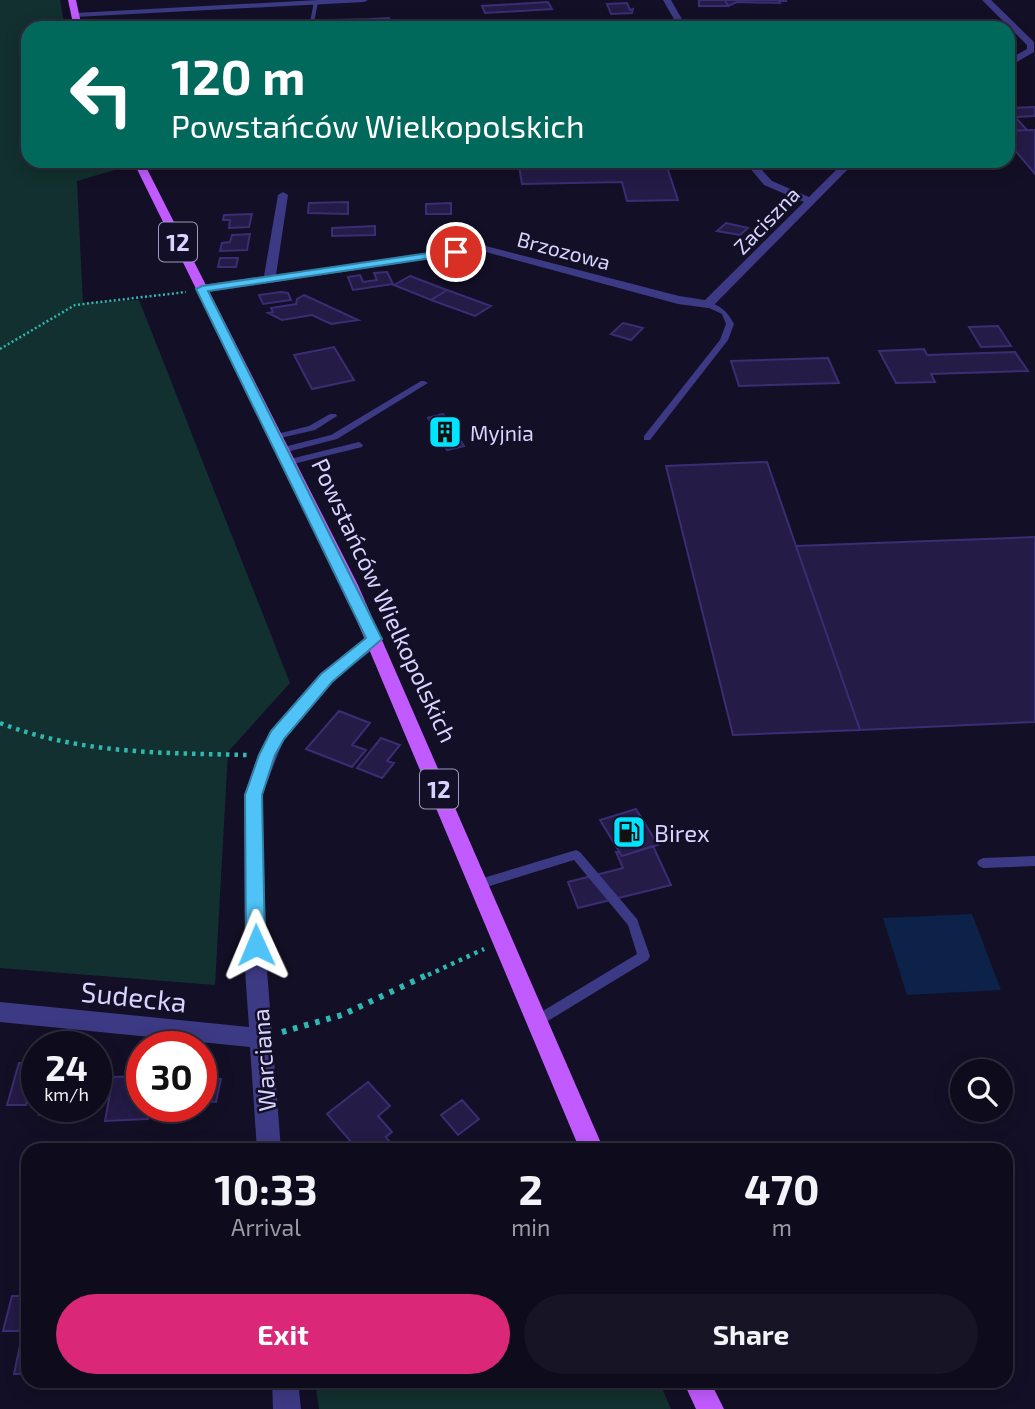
<!DOCTYPE html>
<meta charset="utf-8">
<style>
body{margin:0;font-family:"Exo 2",sans-serif;background:#171425;color:#f1f3f6;height:100vh;display:flex;flex-direction:column;font-size:26px;white-space:nowrap}
*{box-sizing:border-box;margin:0}
p{font-size:23px;color:#9b9ba3}
.icon{flex:none;width:38px;height:38px;fill:none;stroke:currentColor;stroke-width:2;stroke-linecap:round;stroke-linejoin:round}
.map{position:relative;flex:1;overflow:hidden}
.drawer{position:absolute;left:21px;top:1143px;width:992px;height:245px;display:flex;flex-direction:column;background:#0e0b1c;border-radius:21px;box-shadow:0 4px 18px #0003,0 0 0 2px #2e2b3b}
.drawer>*{flex:none}
.guide{position:absolute;left:21px;top:21px;width:994px;height:147px;border-radius:21px;box-shadow:0 4px 18px #0003,0 0 0 2px #2e2b3b;background:#00695c;color:#fff;overflow:hidden}
.controls{position:absolute;left:950px;top:1059px;display:grid;gap:14px}
.controls a{display:grid;place-items:center;width:63px;height:63px;border-radius:50%;background:#0e0b1c;box-shadow:0 4px 18px #0003,0 0 0 2px #2e2b3b;font-size:35px}
.speed{position:absolute;left:21px;top:1031px;display:flex;gap:14px;font-size:35px;font-weight:700;text-align:center}
.speed>*{display:grid;place-content:center;width:91px;height:91px;border-radius:50%;background:#0e0b1c;box-shadow:0 4px 18px #0003,0 0 0 2px #2e2b3b;line-height:1}
.speed small{font-size:18px;font-weight:400}
.speed .limit{border:10px solid #d22;background:#fff;color:#111}
.pin{position:absolute;display:grid;place-items:center;width:60px;height:60px;color:#fff;margin:-30px;border:4px solid #fff;border-radius:50%;box-shadow:0 2px 7px #0007}
.me{position:absolute;width:77px;margin:-38px;rotate:359deg;stroke-linejoin:round;filter:drop-shadow(0 0 5px #0008)}
.turn{display:flex;align-items:center;gap:24px;height:147px;padding:0 35px;font-size:32px}
.turn .icon{width:91px;height:91px;stroke-width:2.5}
.turn b{display:block;font-size:49px;line-height:60px}
.eta{display:flex;justify-content:space-evenly;align-items:center;height:119px;text-align:center}
.eta b{font-size:42px;font-weight:700;line-height:49px}
.action{display:flex;gap:14px;margin-top:auto;padding:14px 35px}
.action a{flex:1;height:80px;border-radius:42px;background:#db2777;color:#fff;font-size:28px;font-weight:700;line-height:80px;text-align:center}
.action a+a{background:#171425;color:#f1f3f6}
.map>svg:first-child{display:block}
</style>
<div class="map">
<svg width="1035" height="1409" viewBox="0 0 1035 1409">
<rect width="100%" height="100%" fill="#130f26"/>
<path fill="#12302f" d="M0,0H60L65,28H28V161H126L128,166L77,181L83,303L139,300L290,683L228,752L215,985L0,968Z
M315,1381H659L671,1409H319Z"/>
<path fill="#0c2248" d="M972,914L1001,990L907,995L883,918Z"/>
<path fill="#241b47" stroke="#3b2d73" stroke-width="2" d="M699,0H725L728,6H699Z
M725,0H786V1H779L780,3L737,2L728,6Z
M548,2L552,9L485,13L482,6Z
M627,3L630,10L633,9L632,13L611,14L607,4Z
M389,18V28H370V19Z
M369,19V28H330L331,20Z
M262,25V28H175Z
M1035,107V116L1015,117L1027,130L1012,131L1008,126V108Z
M1027,130H1035V174L1008,142V131Z
M518,161H665L678,200L627,201L622,182L522,184Z
M789,161H818L813,166L793,167Z
M348,202V214L308,213L309,203Z
M451,203V214H426V204Z
M252,214L249,227L229,228L230,220H223L224,215Z
M726,223L748,228L740,235L717,231Z
M375,226V235L332,236V228Z
M250,234L247,250L220,251L222,243L230,242L232,235Z
M220,258H238L236,267H218Z
M387,272L393,284L353,290L348,277L360,275L363,282L377,280L374,273Z
M410,276L447,290L431,300L394,285Z
M447,290L491,306L475,316L431,300Z
M281,292L288,293L291,300L263,304L259,295Z
M304,295L358,320L331,324L312,315L282,320L268,313L273,312L271,308L296,304L297,299Z
M623,323L643,328L631,340L611,334Z
M998,326L1011,346L981,347L969,327Z
M334,347L354,380L312,389L294,355Z
M924,349L927,355L1015,352L1028,371L931,374L935,382L896,383L879,351Z
M828,358L839,383L739,386L731,361Z
M443,414L464,446L447,450L428,418Z
M767,462L796,546L860,730L733,735L666,466Z
M1035,537V722L860,730L796,546Z
M339,711L370,723L352,745L366,750L352,767L306,749Z
M381,738L400,745L387,761L394,763L382,778L357,768Z
M636,809L658,845L622,856L600,820Z
M653,846L671,885L578,908L568,882L623,868L616,852H619L622,856Z
M33,1058H37V1101H27L26,1105H7L19,1063H32Z
M142,1076V1106H150L148,1119L105,1121L113,1077Z
M201,1079H221L216,1102L201,1101Z
M368,1082L390,1106L378,1116L392,1132L386,1137L396,1150H358L327,1114Z
M462,1100L479,1119L458,1135L441,1115Z
M41,1106H72L70,1114L39,1115Z
M12,1296H28V1374H14L23,1331H3Z"/>
<g fill="none" stroke-linecap="round" stroke-linejoin="round">
<path stroke="#2fb8b0" stroke-width="2.5" stroke-dasharray="2 2.5" stroke-linecap="butt" d="M0,349L75,305L186,292"/>
<path stroke="#2fb8b0" stroke-width="4.5" stroke-dasharray="3.5 5" stroke-linecap="butt" d="M0,723C80,754 162,753 247,755
M428,975L484,949"/>
<path stroke="#2fb8b0" stroke-width="6" stroke-dasharray="4.5 7" stroke-linecap="butt" d="M282,1032L342,1015L431,973"/>
<path fill="#3d3a85" fill-rule="evenodd" d="M314,1L318,2L313,28H309Z
M705,302C719,303 728,312 734,324L728,340L650,440H644V436L720,340L726,324L722,314L705,306Z
M421,381H424L428,383L337,439L283,453L279,450L280,448L331,435Z
M330,414H336L337,416L315,430L276,439L272,437L273,435L309,426Z
M359,442L363,445L362,447L289,465L285,462L286,460Z
M576,850L580,852L637,919L650,956L648,960L538,1027L533,1025L531,1021L533,1017L637,954L628,925L574,860L480,889L476,887L474,884L476,881L480,879Z
M1035,856V866L983,868L979,866L977,863L979,860L983,858Z"/>
<path fill="#3d3a85" fill-rule="evenodd" d="M318,0H368L364,2L75,17L71,15L75,13Z
M663,0H671L687,28H679Z
M982,0H991L1034,42V52L1008,67V60L1027,49V45Z
M744,161H754L772,181L809,197L845,161H856L712,307L708,308L678,304L482,251L202,293L196,289L202,285L264,276L278,195L283,192L288,195L276,275L482,245L679,296L705,300L804,202L764,185Z
M375,633L383,639L381,643L332,682L284,739L262,795L267,970L281,1150H257L250,1047L0,1022V1002L249,1027L245,970L244,795L258,755L271,730L320,674L369,635Z
M272,1381H298L301,1409H273Z"/>
<path fill="#c25bff" fill-rule="evenodd" d="M68,0H76L82,28H74Z
M133,161H143L358,585L604,1150H580L342,585Z
M683,1381H710L724,1409H696Z"/>
</g>
<path fill="#4fc3f7" stroke="#337fa1" stroke-width="2" d="M456,249L461,252L459,254L208,291L382,639L332,682L284,739L275,755L262,795L265,945L262,951L256,953L249,951L246,945L245,795L259,755L271,731L321,674L366,638L196,289L202,286Z"/>
<defs>
<symbol id="building-square" viewBox="-11 -11 22 22"><rect x="-9" y="-9" width="18" height="18" rx="4" fill="#00e5ff" stroke="#130f26"/><path d="M-4-6H4V6H1V3H-1V6H-4ZM-2.5-4.3h1.7v1.8h-1.7ZM.8-4.3h1.7v1.8H.8ZM-2.5-1h1.7V.8h-1.7ZM.8-1h1.7V.8H.8Z" fill="#111"/></symbol>
<symbol id="fuel-square" viewBox="-11 -11 22 22"><rect x="-9" y="-9" width="18" height="18" rx="4" fill="#00e5ff" stroke="#130f26"/><path d="M-5.5-6h7V0h2V4h1.3V-2.5L3-4.5l.8-.8L6-3V5H2.5V1h-1V6h-7ZM-4.2-4.7v3.2H.2V-4.7Z" fill="#111"/></symbol>
</defs>
<g fill-rule="evenodd">
<use href="#building-square" x="426" y="413" width="38" height="38"/>
<use href="#fuel-square" x="610" y="813" width="38" height="38"/>
</g>
<g text-anchor="middle" dominant-baseline="central" stroke-width="5" stroke-linejoin="round" paint-order="stroke">
<g font-size="21" fill="#d9d4ff" stroke="#130f26">
<text transform="translate(766 220) rotate(-46)">Zaciszna</text>
<text transform="translate(564 250) rotate(15)">Brzozowa</text>
</g>
<g font-size="21" fill="#d9d4ff" stroke="#130f26" text-anchor="start">
<text x="470" y="432">Myjnia</text>
</g>
<g fill="#130f26" stroke="#9e99be" stroke-width="2">
<rect x="159" y="222.5" width="38" height="39" rx="5"/>
<rect x="420" y="769.5" width="38" height="39" rx="5"/>
</g>
<g font-size="23" font-weight="bold" fill="#d9d4ff">
<text x="178" y="242">12</text>
<text x="439" y="789">12</text>
</g>
<g font-size="24" fill="#d9d4ff" stroke="#130f26">
<text transform="translate(385 600) rotate(65)">Powstańców Wielkopolskich</text>
<text transform="translate(263 1060) rotate(-94)">Warciana</text>
</g>
<g font-size="24" fill="#d9d4ff" stroke="#130f26" text-anchor="start">
<text x="654" y="832">Birex</text>
</g>
<g font-size="28" fill="#d9d4ff" stroke="#130f26">
<text transform="translate(134 996) rotate(6)">Sudecka</text>
</g>
</g>
</svg>
<div class="controls">
<a><svg class="icon" aria-label="search" viewBox="0 0 24 24"><circle cx="10" cy="10" r="6"/><path d="M15 15l6 6"/></svg></a>
</div>
<div class="speed"><div>24<small>km/h</small></div><div class="limit">30</div></div>
<div class="pin" style="left:456px;top:252px;background:#d93025"><svg class="icon" aria-label="arrive" viewBox="0 0 24 24"><path d="M6 21V4h12l-3 4 3 4H6"/></svg></div>
<svg class="me" style="left:256px;top:945px" viewBox="-20 -20 40 40"><path d="M0-17L14 15 0 8-14 15z" fill="#4fc3f7" stroke="#fff" stroke-width="4"/></svg>
<div class="guide">
<div class="turn"><svg class="icon" aria-label="left" viewBox="0 0 24 24"><path d="M17 20v-9H6M10 6l-5 5 5 5"/></svg><div><b>120 m</b>Powstańców Wielkopolskich</div></div>
</div>
<section class="drawer">
<div class="eta">
<div><b>10:33</b><p>Arrival</p></div>
<div><b>2</b><p>min</p></div>
<div><b>470</b><p>m</p></div>
</div>
<div class="action"><a>Exit</a><a>Share</a></div>
</section>
</div>
